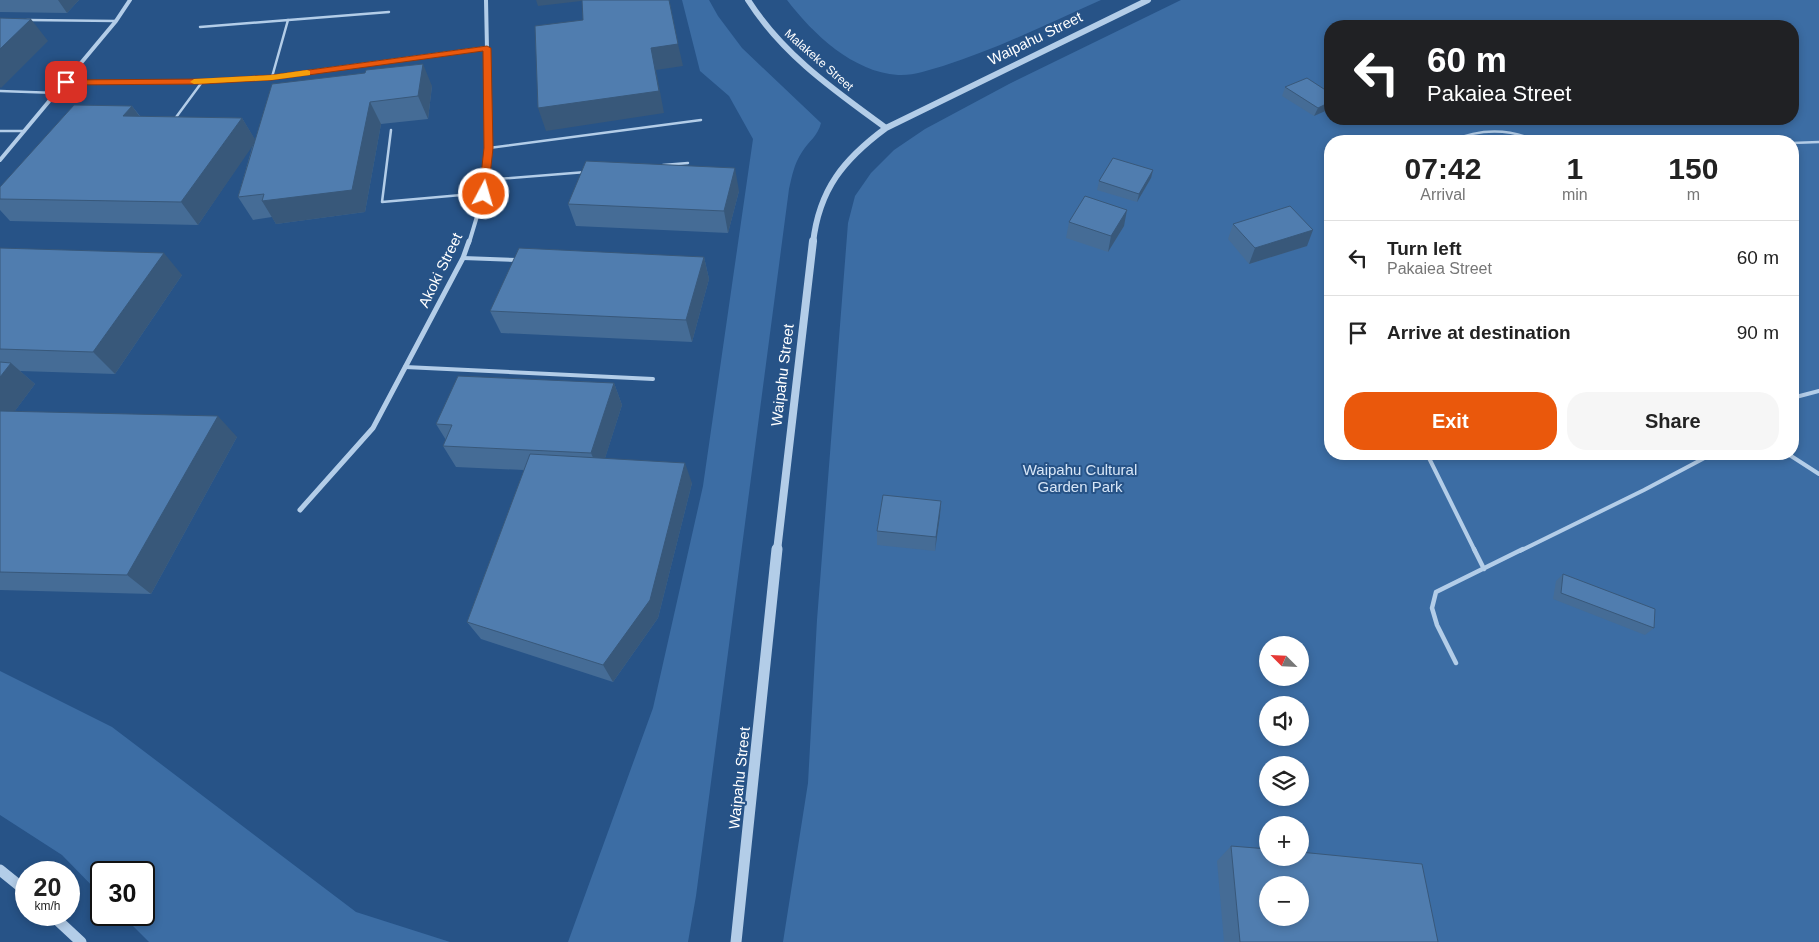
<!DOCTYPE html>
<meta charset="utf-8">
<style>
body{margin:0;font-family:Arial,sans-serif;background:#f6f6f6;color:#222;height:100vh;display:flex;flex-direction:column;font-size:19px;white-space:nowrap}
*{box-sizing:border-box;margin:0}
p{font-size:16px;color:#767676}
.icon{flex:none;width:28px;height:28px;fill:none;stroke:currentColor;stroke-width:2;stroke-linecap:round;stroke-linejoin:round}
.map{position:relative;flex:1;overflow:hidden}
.sheet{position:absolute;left:1324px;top:135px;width:475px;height:325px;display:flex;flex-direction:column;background:#fff;border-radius:20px;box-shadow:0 2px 8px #0003}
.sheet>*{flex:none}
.hud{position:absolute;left:1324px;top:20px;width:475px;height:105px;border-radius:20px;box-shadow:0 2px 8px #0003;background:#202124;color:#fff;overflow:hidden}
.needle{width:32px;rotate:294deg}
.tools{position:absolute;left:1259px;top:636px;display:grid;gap:10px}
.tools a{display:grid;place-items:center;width:50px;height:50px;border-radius:50%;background:#fff;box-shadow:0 2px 8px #0003;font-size:25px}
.speed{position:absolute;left:15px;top:861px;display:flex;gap:10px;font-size:25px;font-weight:700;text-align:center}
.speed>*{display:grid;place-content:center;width:65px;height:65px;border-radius:50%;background:#fff;box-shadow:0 2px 8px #0003;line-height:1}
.speed small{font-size:12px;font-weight:400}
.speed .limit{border:2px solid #111;border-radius:8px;background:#fff;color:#111}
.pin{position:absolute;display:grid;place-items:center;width:42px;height:42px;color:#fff;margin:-21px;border-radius:10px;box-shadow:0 2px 8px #0006}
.me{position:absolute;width:55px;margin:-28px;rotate:6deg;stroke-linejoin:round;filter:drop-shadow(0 0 4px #0008)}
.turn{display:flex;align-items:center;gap:18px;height:105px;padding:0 20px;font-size:22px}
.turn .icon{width:65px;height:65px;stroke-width:2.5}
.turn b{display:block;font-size:35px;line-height:42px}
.eta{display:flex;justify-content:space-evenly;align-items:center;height:85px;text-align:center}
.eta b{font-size:30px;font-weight:800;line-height:35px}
.cta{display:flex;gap:10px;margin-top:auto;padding:10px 20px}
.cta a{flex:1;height:58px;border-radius:20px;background:#ea580c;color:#fff;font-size:20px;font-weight:800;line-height:58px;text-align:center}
.cta a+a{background:#f6f6f6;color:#222}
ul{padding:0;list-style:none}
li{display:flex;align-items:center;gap:15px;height:75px;padding:0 20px;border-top:1px solid #e0e0e0}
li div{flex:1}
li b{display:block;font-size:19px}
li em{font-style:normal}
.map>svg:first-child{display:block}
</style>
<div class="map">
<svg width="1819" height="942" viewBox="0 0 1819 942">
<rect width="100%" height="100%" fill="#275387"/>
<path fill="#3c6da4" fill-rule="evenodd" d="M682,0H709L718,16L742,48L821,123C818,136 808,142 802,152C794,164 792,176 789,189L696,896L688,942H568L653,708L703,486L753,139L729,96L700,71Z
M787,0H1101C1049,23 997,49 943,66C928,70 913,76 898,75C853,72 813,34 787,0Z
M1181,0H1819V942H783L808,783L817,620L848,223L855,196L871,173L894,150L925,129L1009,84ZM1330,26H1792V119H1330ZM1330,141H1792V454H1330ZM1268,645H1300V678H1268ZM1268,705H1300V738H1268ZM1268,765H1300V798H1268ZM1268,825H1300V858H1268ZM1268,885H1300V918H1268Z
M0,671L112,727L356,912L450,942H149L122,915H144V872H101V895L62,855L0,815Z"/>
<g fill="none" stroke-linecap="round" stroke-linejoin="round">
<path stroke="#b3cde8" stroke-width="2.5" d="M27,20L116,21
M200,27L389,12
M272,77L288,20
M0,91L57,93
M174,120L202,82
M391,130L382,202L484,193
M0,131H25
M1451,141C1479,129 1508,128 1536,141
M1792,143L1819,142
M489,148L701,120
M663,165L688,163
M485,180L586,172"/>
<path stroke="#b3cde8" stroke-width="4" d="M463,258L518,260
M405,367L653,379
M1792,398L1819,391
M1427,454L1475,551
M1788,454L1819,474
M1520,551L1644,490L1712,454"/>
<path stroke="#b3cde8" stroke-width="4.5" d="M1474,549L1484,569
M1456,663L1437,625L1432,608L1436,592L1523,549"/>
<path stroke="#b3cde8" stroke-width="4" d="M66,82H202L272,77L487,48
M0,160L116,21L130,0
M469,243L484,193L489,148L486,0"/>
<path stroke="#b3cde8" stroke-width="5" d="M300,510L373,428L463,258L469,241"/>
<path stroke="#b3cde8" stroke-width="6" d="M748,0C783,55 834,90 886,128
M813,243C819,189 844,159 886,128L1148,0"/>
<path stroke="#b3cde8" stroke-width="8" d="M777,551L813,241"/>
<path stroke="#b3cde8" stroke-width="11" d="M0,870L26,891
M52,915L81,942
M736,942L777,549"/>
</g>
<path fill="#456c96" d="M0,0H79L67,13L0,12Z
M365,73L432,86L428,119L381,124L365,212L276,224L272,217L253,220L238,197L253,144L198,225L10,221L0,210V187L132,106L140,116L242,118L255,140Z
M1285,87L1330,93L1314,116L1282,96Z
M1153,170L1151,178L1137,202L1097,190L1099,181Z
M739,191L728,233L576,226L568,204Z
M1069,222L1124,226L1108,252L1066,238Z
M1233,224L1307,246L1249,264L1228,239Z
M0,248L182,275L115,374L20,371L35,384L14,412L237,437L151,594L0,590Z
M704,257L709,279L692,342L501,333L490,311Z
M614,383L622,405L605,458L692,483L658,618L613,682L481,639L467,622L524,470L456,467L443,446L446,440L436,424Z
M941,501L940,515L935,551L877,545V531Z
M1563,574L1654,628L1645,635L1553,599L1556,581Z
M1231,846L1438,942H1224L1217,861Z"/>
<path fill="#38587a" d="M58,0H79L67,13Z
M536,0H590L538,6Z
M31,19L48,41L1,88L0,87V49Z
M678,44L683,66L656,70L664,113L546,131L538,108L651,48Z
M423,64L432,86L428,119L418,96Z
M370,102L381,124L365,212L276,224L262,201Z
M1330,102V109L1314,116L1318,108Z
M132,106L148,128L123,116Z
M242,118L256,141L198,225L181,202Z
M735,168L739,191L728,233L724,211Z
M1153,170L1151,178L1137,202L1139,194Z
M1127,210L1124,226L1108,252L1111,236Z
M1313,230L1307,246L1249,264L1255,248Z
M164,253L182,275L115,374L93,352Z
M704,257L709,279L692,342L686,320Z
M11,363L35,384L0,431V377Z
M614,383L622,405L600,474L591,453Z
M218,416L237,437L151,594L127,575Z
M685,463L692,483L658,618L613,682L603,665Z
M941,501L940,515L935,551L936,537Z"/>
<path fill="#507daf" stroke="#38587a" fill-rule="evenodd" d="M582,0H669L678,44L651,48L659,91L538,108L535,26L583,20Z
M0,18L31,19L0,49Z
M423,64L418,96L370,102L352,190L262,201L264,194L238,197L272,84L365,73L366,70Z
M1307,78L1330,93V102L1318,108L1285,87Z
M74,105L132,106L123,116L242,118L181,202L0,199V187Z
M1113,158L1153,170L1139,194L1099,181Z
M586,161L735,168L724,211L568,204Z
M1085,196L1127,210L1111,236L1069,222Z
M1290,206L1313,230L1255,248L1233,224Z
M0,248L164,253L93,352L0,349Z
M519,248L704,257L686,320L490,311Z
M0,362L11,363L0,377Z
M458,376L614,383L591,453L443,446L452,425L436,424Z
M0,411L218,416L127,575L0,572Z
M530,454L685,463L650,600L603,665L467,622Z
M883,495L941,501L936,537L877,531Z
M1563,574L1655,609L1654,628L1561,593Z
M1231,846L1268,849V858H1300V852L1422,864L1438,942H1240ZM1268,885H1300V918H1268Z"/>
<path fill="#ea580c" stroke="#983908" d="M487,46L491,48L493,148L488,194L484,196L479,194L484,148L483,51L272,80L202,84L66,85L62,82L66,80L202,79L272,75Z"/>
<path fill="#f59e0b" d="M307,70L310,71V75L272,80L194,84L190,82L194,79L272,75Z"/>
<g text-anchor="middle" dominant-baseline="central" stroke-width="4" stroke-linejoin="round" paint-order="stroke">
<g font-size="12" fill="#fff" stroke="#275387">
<text transform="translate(819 60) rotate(41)">Malakeke Street</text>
</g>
<g font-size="15" fill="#fff" stroke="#275387">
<text transform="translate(1035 38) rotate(-26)">Waipahu Street</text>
<text transform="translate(440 270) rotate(-64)">Akoki Street</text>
<text transform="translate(782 375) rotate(-83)">Waipahu Street</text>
<text transform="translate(739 778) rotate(-84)">Waipahu Street</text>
</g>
<g font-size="15" fill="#d7e6f7" stroke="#275387">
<text x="1080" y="469">Waipahu Cultural<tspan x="1080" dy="17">Garden Park</tspan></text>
</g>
</g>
</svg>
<div class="tools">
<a><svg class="needle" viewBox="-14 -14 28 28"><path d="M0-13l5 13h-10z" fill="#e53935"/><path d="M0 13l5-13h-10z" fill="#767676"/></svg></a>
<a><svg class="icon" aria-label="sound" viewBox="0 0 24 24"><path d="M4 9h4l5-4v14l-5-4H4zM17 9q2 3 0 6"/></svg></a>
<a><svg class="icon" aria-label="layers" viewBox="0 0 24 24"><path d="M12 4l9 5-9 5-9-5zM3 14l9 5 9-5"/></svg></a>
<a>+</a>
<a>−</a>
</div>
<div class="speed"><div>20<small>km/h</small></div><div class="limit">30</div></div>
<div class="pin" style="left:66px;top:82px;background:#d93025"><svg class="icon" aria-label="arrive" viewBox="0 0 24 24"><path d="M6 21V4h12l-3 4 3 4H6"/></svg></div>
<svg class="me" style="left:484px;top:194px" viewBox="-20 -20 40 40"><circle r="17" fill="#ea580c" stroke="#fff" stroke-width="3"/><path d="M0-11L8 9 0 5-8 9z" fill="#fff"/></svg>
<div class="hud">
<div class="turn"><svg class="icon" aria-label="left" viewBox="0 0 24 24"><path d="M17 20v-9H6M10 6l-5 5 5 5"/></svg><div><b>60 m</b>Pakaiea Street</div></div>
</div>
<section class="sheet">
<div class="eta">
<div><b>07:42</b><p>Arrival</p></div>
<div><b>1</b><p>min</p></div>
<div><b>150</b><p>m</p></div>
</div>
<ul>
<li><svg class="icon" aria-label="left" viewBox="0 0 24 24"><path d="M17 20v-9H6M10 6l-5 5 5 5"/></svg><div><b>Turn left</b><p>Pakaiea Street</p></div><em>60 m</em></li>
<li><svg class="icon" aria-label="arrive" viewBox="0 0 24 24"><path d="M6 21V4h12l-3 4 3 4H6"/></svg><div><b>Arrive at destination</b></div><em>90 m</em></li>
</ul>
<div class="cta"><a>Exit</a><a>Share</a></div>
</section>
</div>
